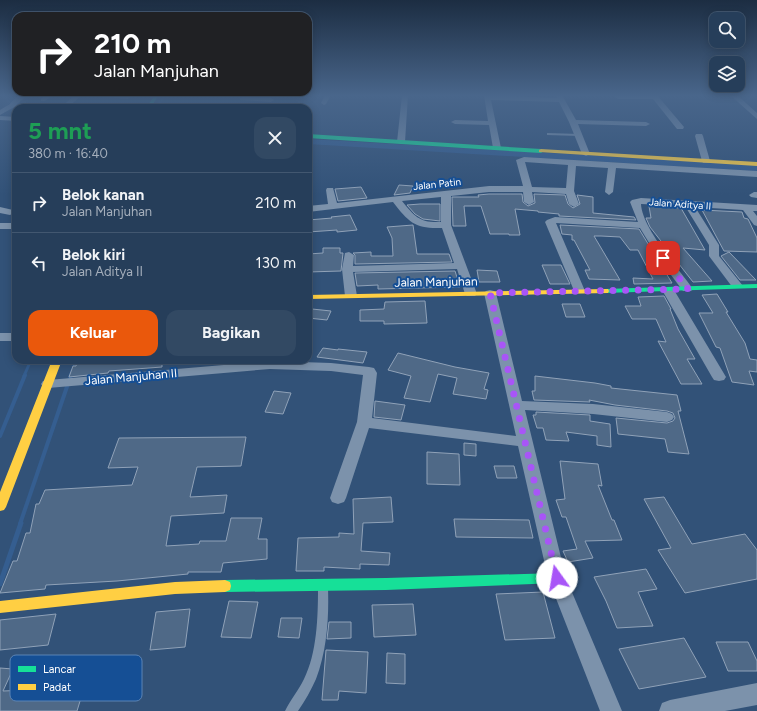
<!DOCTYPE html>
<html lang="id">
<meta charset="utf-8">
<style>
body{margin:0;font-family:Figtree,sans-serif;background:#324963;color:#f1f3f6;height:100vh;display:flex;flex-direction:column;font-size:15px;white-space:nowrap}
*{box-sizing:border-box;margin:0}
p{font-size:13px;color:#a4aebb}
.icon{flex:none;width:22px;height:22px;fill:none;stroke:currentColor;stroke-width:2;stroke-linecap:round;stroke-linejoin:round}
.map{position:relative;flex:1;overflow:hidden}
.drawer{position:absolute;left:12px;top:104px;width:300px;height:260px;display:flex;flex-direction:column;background:#263e5a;border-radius:12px;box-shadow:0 2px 10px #0003,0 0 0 1px #425770}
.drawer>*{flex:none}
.guide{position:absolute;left:12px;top:12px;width:300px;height:84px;border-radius:12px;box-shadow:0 2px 10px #0003,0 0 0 1px #425770;background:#202124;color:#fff;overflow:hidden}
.fabs{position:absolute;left:709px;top:12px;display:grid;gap:8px}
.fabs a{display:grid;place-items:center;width:36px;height:36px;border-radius:8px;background:#263e5a;box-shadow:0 2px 10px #0003,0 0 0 1px #425770;font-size:20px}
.pin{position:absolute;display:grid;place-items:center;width:34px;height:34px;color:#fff;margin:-17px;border-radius:8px;box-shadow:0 2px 6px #0006}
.me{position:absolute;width:44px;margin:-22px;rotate:347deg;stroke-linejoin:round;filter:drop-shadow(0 0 3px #0008)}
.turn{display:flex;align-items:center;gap:14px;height:84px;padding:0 16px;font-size:18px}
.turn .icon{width:52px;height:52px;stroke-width:2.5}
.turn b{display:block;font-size:28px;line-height:34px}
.round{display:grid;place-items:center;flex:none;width:42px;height:42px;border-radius:12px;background:#324963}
.head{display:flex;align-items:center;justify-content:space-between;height:68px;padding:0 16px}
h1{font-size:24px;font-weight:700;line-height:30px;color:#1e9e55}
.primary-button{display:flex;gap:8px;margin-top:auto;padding:8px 16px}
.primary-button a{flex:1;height:46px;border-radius:12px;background:#ea580c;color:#fff;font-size:16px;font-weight:700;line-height:46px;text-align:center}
.primary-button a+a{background:#324963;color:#f1f3f6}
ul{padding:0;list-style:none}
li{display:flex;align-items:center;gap:12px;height:60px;padding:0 16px;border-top:1px solid #425770}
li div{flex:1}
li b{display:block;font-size:15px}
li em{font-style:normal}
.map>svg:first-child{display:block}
</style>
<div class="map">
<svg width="757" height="711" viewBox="0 0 757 711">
<rect width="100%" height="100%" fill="#325278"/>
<path fill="#355e90" d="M308,139L757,165V171L308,144Z"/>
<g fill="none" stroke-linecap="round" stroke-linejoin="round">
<path stroke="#355e90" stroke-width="2" d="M155,108L166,95"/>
<path stroke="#355e90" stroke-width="3" d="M24,376L31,360
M70,376L76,360"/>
<path stroke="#355e90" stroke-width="4" d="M0,436L25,375
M20,524L71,375"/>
<path stroke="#355e90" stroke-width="5" d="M0,584L21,523"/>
</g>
<path fill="#4f6987" stroke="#90a2b8" d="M399,185L413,186L410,193L394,195Z
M361,187L367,198L338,201L335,189Z
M489,194H522L523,202L528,206L535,203L534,194L565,195L568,204L573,208L580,204L577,195L593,197V213L634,217L636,220L559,216V214L538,212V211L515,209L520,235H509V234H490L481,206H464L466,226H453L452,197H479L478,195Z
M420,204H440V221L423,219L415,214L407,205Z
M649,206L681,208L705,250L683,248L712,281L693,282L650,227L646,218H651Z
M702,210L742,212L744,218L748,219L757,238V252L724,251Z
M350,215L357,230L337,232V230L308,232V220L332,218L331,217Z
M413,225L417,254H449L452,262L355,264V255L353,253L371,252V256H393L392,238L387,227Z
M560,225L639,229L672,283L634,284L633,278L653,279L638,250H630L620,237L601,236H594L620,280L589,279L585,270H590L574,240H572V235L562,234Z
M323,248H340V253H343L341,271L308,272V254L323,253Z
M729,252L756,280H740L721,256Z
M542,265H561L570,284H550Z
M477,270L497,271L500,282H479Z
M455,271L460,287L378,289V285L357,286L355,273Z
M717,294L728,312H726L745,343L750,359L757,360V372L749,371L754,385L732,382L720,348L716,347L699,313H713L702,295Z
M664,296L671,309H670L678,329L695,359H687L702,384H681L658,341L666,342L656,319H632L625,306H641L638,297Z
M425,301L427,323L384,324V321H360V310L384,309L385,302Z
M562,304H580L585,317H566Z
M312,309L331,311L327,320L308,318Z
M323,348L338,350V349L367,352L363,363L317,357Z
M398,353L455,367L489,373L484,389L488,390L486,399L453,394L457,378L438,374L430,402L404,398L411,376L388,370Z
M78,360H162V367L109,371L108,373L69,377L73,366H76Z
M535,376L595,383L611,386V388L677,395L681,411H678L689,454L668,452L665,439L618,434L616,418L667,423L673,421L675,418L673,413L667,411L615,405L589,400L590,402L534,400L532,391H535Z
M274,391L291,393L283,414L265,412Z
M375,401L405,405L401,420L374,417Z
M536,412L590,415V421L610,424L611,447L597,445V436L566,432L569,441L546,440L543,428H537L533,415H536Z
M246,437L241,466L197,467L190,497L227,495L224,513L171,516L166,546L199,544L200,541H226L231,518H262L258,539H267V559L223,563L221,572H188V574L117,581L46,585L45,589L0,593L13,561H17L26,533H30L36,504H39L45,490L132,485L138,467L108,468L119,438Z
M464,443L476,444V456L464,455Z
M427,452L459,454L460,485L427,484Z
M560,461L598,464L602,486L598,485L612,520H614L622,540L585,541L593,558L568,562L563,551L577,549L566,517H562L556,500L565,499Z
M494,466H514L517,478H497Z
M391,497L393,522L363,523L361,551L390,553L389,565L360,564V569L324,567V571H296L298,538L339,537V533L354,534L353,499Z
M664,497L692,544L745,534L757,550V579L685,593L658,550L671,548L644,499Z
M454,519L529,520L533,538L456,537Z
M646,569L657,589L638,592L653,626L617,628L606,601L594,577Z
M543,592L555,638L505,640L496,594Z
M229,601L258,602L251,638L221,637Z
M413,604L416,635L374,637L372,605Z
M190,609L185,647L150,650L156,612Z
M56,614L48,645L0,650V620Z
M281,618H302L299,638L278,637Z
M329,622H351V638L327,639Z
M684,638L706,677L639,689L619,649Z
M716,642H748L757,661V671H728Z
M326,650L368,652L366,693L339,691L338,700H322Z
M387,653L405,654V684L386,683Z
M0,668L13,669L3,691L84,688L77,711H0Z"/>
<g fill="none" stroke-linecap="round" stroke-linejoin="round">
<path fill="#7c92ab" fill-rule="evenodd" d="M548,133L579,134L581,135L579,136L547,135V133Z
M323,584L327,585L328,588C329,618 327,650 316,679C311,690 305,701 298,711H285C290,700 299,690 304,679C317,653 318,617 318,588L319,585Z"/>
<path fill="#7c92ab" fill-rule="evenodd" d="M20,95H28L17,104L16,106L0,115V110L10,104L11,102Z
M45,95H53L45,101H41V99Z
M75,95H82L67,108H60Z
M101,95H129L131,97L128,99L104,97Z
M325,95H331L326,104L324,105L321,103Z
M402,95H408L405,142L401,144L397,142Z
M484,95L557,98L556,95H562L576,120L646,122L650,124L646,126L578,124L590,154L586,156L582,154L569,122L559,102L491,100L501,148L497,150L493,148L489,125L455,124L451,122L455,120L488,121Z
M617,95H657L684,127L683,129H677L653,99H618L615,97Z
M730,95H737L757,113V119Z
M242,97L271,98L274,100L271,102L240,100V98Z
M188,106L193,107L194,108H185Z
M0,116L16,117V121L0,120Z
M696,134H702L703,136L710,161L709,163H703L702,161L695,136Z
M524,157L757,171V177L616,168L613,192L609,195L605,192L608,168L576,166L574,191L579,204L574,207L569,204L566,194L532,192L534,202L529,205L524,202L523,192H489L451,196V225L477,294L475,296H467L465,294L457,269L353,272L357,296L355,298H347L345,296L342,269L345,253L349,252L354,255L353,266L454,263L442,228C416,229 409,223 393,202L308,212V206L328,204L326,190L327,188H333L337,203L489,186H523L516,160ZM525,162L568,165L566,188L532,187ZM441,197V222C420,223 415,217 402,201Z
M754,192H757V198L751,197L749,195Z
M641,198L757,205V211H753L757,216V226L754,225L743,210L695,207L719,245V256L743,286L741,288H733L709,256V245L685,206L641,204C642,228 678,268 693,289L691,291H683L659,259L640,228L556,223L585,291L583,293H575L545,222L547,220L555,217L638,222L630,202L632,200Z
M0,207L13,210L15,212L10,215L0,213Z
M0,223H16V229H0Z
M668,287L672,288L674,290L726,377L724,380L719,381L714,380L712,377L662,290L664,288Z
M490,290L494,291L496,293L522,401L593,404L667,412L672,414L674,417L672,420L667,422L593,414L525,410L566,578L622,711H600L548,578L518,446L369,428L346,498L344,502L338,504L332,502L330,498L357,422L363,375L331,371L270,369L48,388L43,387L41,384L43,381L48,380L270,361L331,363L369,367L374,368L377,373L372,418L516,436L484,293L486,291Z
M0,333H16V341H0Z
M757,683V705L725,711H659L662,703L670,700Z"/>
<path fill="#16e098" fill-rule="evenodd" d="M155,95H159L150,108H146Z
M308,134L541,149L544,151L541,153L308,138Z
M757,284V288L605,293L601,291L605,289Z
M557,573L562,574L563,578L562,582L557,583L386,590L225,592L220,590L219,586L220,582L225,580L386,578Z"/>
<path fill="#ffcf43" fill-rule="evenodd" d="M541,149L757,162V166L539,152V150Z
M605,289H608L609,291L608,293L308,299V295Z
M52,360H62L6,507L4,510L0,511V492Z
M225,580L230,582L231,586L230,590L225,592L175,594L0,613V601L175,582Z"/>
</g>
<linearGradient id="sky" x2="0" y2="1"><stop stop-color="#1c2d42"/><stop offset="0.49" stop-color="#49668b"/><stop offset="1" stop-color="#49668b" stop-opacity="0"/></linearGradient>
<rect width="757" height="195" fill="url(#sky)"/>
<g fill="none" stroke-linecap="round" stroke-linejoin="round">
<path stroke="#a855f7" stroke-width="7" stroke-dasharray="0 12.6" d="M557,578L490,293L688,289L663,258"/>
</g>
<g text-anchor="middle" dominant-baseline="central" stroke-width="4" stroke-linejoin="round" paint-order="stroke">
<g font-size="10" fill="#fff" stroke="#154f95">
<text transform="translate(437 184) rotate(-6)">Jalan Patin</text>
<text transform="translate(680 204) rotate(4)">Jalan Aditya II</text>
</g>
<g font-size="12" fill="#fff" stroke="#154f95">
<text transform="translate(436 282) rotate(-1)">Jalan Manjuhan</text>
<text transform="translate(131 377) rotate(-5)">Jalan Manjuhan II</text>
</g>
</g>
<rect x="10" y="655" width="132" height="46" rx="6" fill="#154f95" stroke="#5b84b5" stroke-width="1"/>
<rect x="18" y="666" width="18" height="6" fill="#16e098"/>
<rect x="18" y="684" width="18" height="6" fill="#ffcf43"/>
<g font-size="11" fill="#fff">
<text x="43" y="673">Lancar</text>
<text x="43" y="691">Padat</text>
</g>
</svg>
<div class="fabs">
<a><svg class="icon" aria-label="search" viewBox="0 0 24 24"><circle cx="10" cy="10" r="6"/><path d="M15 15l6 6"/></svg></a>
<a><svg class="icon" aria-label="layers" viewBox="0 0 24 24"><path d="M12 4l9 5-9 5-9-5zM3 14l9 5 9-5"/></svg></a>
</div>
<div class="pin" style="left:663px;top:258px;background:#d93025"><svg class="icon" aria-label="arrive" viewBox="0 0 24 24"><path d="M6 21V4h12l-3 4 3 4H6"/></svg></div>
<svg class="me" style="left:557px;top:578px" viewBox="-20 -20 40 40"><circle r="19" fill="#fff"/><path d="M0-13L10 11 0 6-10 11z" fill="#a855f7"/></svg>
<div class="guide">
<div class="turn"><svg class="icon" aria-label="right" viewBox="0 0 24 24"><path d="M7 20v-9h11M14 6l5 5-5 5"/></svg><div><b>210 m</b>Jalan Manjuhan</div></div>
</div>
<section class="drawer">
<div class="head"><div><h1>5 mnt</h1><p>380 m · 16:40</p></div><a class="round"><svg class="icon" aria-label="close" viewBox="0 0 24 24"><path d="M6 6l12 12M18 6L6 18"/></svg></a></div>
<ul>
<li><svg class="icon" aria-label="right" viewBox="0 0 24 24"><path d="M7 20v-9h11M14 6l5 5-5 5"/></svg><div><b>Belok kanan</b><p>Jalan Manjuhan</p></div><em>210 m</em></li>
<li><svg class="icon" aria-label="left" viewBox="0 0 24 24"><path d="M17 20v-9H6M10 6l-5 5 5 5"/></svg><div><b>Belok kiri</b><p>Jalan Aditya II</p></div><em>130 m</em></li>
</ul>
<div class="primary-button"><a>Keluar</a><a>Bagikan</a></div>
</section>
</div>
